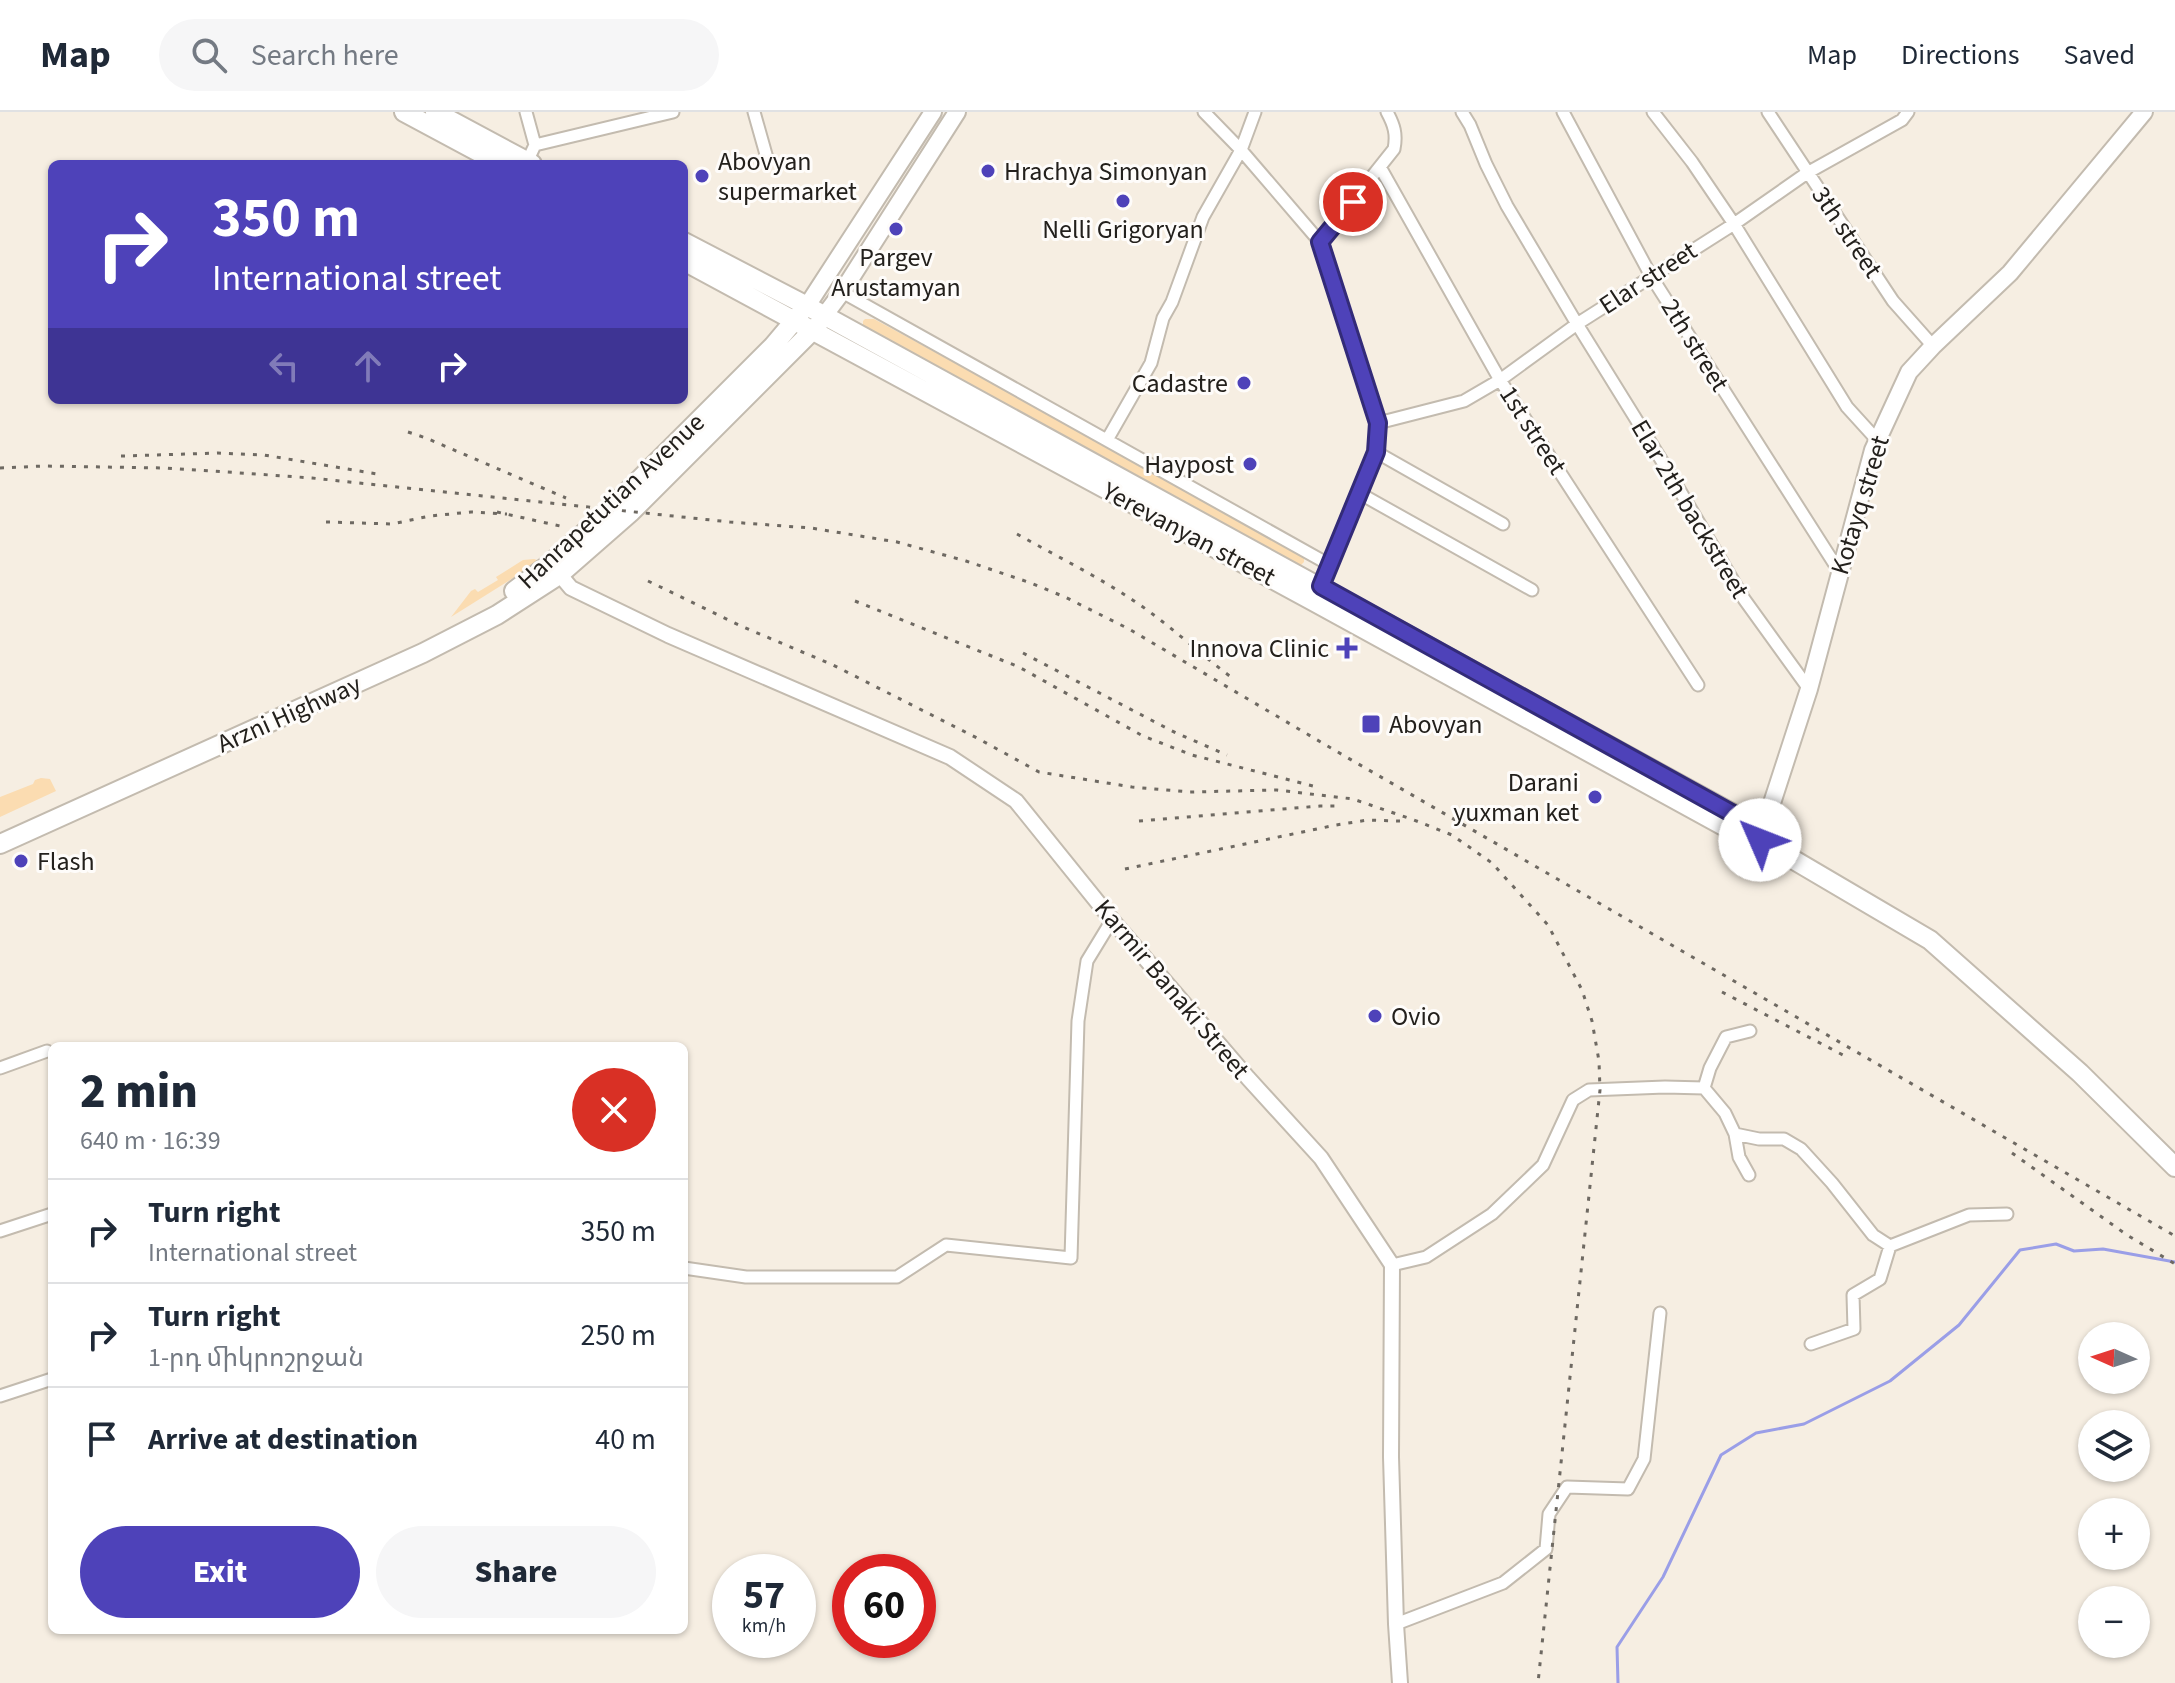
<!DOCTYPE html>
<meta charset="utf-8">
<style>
body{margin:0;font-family:"Source Sans 3","Noto Sans Armenian",sans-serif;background:#f6f6f7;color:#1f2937;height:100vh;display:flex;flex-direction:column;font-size:30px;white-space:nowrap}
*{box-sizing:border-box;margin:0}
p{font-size:26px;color:#747a83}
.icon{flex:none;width:44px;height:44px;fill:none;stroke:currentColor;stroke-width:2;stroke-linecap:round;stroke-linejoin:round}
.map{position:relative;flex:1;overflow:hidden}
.side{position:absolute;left:48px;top:930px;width:640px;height:592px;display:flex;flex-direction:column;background:#fff;border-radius:12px;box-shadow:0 2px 6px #0004}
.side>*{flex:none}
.hud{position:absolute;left:48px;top:48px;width:640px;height:244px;border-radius:12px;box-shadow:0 2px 6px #0004;background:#4e42b9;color:#fff;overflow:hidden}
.needle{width:52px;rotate:273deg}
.fabs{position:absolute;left:2078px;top:1210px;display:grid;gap:16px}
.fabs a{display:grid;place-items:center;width:72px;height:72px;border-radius:50%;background:#fff;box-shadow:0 2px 6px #0004;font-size:40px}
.speed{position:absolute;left:712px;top:1442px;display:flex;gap:16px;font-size:40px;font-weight:700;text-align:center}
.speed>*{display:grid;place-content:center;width:104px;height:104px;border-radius:50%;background:#fff;box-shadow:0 2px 6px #0004;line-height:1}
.speed small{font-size:20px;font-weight:400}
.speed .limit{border:12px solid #d22;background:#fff;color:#111}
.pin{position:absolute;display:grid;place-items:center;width:68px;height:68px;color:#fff;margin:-34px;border:4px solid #fff;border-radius:50%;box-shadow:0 2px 8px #0007}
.me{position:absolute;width:88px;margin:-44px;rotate:314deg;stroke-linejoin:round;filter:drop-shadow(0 0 6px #0008)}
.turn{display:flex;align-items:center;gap:28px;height:168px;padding:0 32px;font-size:36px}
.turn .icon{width:104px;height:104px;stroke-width:2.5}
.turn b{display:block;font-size:56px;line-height:68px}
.lanes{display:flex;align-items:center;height:76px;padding:0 32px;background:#0003;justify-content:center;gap:40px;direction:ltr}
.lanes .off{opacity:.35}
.round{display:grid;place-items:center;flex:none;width:84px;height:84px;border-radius:42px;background:#f6f6f7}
.headline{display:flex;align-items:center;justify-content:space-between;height:136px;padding:0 32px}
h1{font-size:48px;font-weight:800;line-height:60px}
.cta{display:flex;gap:16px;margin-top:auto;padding:16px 32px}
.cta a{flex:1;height:92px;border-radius:48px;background:#4e42b9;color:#fff;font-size:32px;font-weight:800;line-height:92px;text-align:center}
.cta a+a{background:#f6f6f7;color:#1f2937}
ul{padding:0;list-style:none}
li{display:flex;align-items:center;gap:24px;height:104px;padding:0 32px;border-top:2px solid #e0e1e3}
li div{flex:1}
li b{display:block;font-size:30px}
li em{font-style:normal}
header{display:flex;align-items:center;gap:48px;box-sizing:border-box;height:112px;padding:0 40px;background:#fff;border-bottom:2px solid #e0e1e3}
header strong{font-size:38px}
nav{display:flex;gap:44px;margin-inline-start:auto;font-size:28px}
.search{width:560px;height:72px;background:#f6f6f7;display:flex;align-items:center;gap:20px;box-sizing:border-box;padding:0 28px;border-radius:44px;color:#747a83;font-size:30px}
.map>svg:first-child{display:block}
</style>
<header>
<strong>Map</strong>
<div class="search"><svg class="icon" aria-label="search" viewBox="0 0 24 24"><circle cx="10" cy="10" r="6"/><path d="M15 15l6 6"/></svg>Search here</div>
<nav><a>Map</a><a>Directions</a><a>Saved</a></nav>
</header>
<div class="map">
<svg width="2175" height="1571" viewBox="0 0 2175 1571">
<rect width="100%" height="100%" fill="#f6eee2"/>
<path fill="#fbdcb1" d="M865,207H874L1300,438L1304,442V450L1300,454L1295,453L863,216V209Z
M534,447L540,449L451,505L471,479L475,477L478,480L498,468L496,465L523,448Z
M41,666L50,667L56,679L0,705V685L33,672L35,668Z"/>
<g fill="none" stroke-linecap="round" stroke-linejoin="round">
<path stroke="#9a9ee7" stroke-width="3" d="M1618,1571L1617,1535L1663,1465L1721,1343L1756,1321L1804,1312L1890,1269L1959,1213L2020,1138L2056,1132L2074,1139L2103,1137L2175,1150"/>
<defs>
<path id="minor" d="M526,0L535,33
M754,0L767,46
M1204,0L1241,38L1320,130L1378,311L1376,340L1318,479
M1462,0L1470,13L1486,52L1507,94L1577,212L1670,362L1744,487L1809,577
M1563,0L1651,164L1839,459
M1653,0L1692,50L1734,112L1847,295L1877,328
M1768,0L1893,189L1933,234
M527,50L535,33L673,0
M1380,55L1500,268L1698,573
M1320,130L1394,37C1397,22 1394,13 1387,0
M842,180L1330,453
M1378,311L1464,289L1500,268L1577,212L1734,112L1807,61L1902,8L1908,0
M1107,328L1151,251L1163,206L1172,190L1203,105L1241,38L1255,0
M1376,340L1503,412
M1359,381L1532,478
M0,956L47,939
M1704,976L1710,956L1726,925L1750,919
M1735,1022L1739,1045L1749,1063
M0,1119L52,1102
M1392,1153L1426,1145L1492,1102L1543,1053L1573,988L1589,978L1665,975L1704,976L1725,1001L1735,1022L1759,1027H1784L1801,1037L1832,1071L1873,1123L1890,1134L1969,1103L2007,1102
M684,1156L746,1165H897L946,1133L1071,1146L1078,909L1087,849L1112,808
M1811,1232L1854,1217L1853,1183L1880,1167L1890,1134
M0,1284L52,1267
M1396,1512L1503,1471L1546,1437L1549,1402L1567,1375L1628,1377L1644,1347L1660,1201"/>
<path id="tertiary" d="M555,457L571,476L668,523L950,645L1016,689L1112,808L1248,966L1321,1046L1392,1153L1391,1345L1396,1512L1400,1571"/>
<path id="secondary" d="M807,194L933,0
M824,204L842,180L957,0
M1760,728L1809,577L1873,338L1909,260L1933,234L2010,161L2144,0"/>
<path id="primary" d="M404,0L501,52
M435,0L532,52
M684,130L807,194L1744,708L1760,728
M684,149L1313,489L1733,719L1760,728L1930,828L2080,961L2175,1055
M514,479L551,451L601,406L773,234L800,202
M0,732L423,541L497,503L559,463L631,400L818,213"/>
</defs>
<use href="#minor" stroke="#c3bbaf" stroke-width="15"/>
<use href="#tertiary" stroke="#c3bbaf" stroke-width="18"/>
<use href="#secondary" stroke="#c3bbaf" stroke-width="20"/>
<use href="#primary" stroke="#c3bbaf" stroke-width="22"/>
<use href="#minor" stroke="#fff" stroke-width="11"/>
<use href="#tertiary" stroke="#fff" stroke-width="14"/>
<use href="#secondary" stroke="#fff" stroke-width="16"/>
<use href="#primary" stroke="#fff" stroke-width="18"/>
<path stroke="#6e6962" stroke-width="3" stroke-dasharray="4 8" stroke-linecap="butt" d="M408,320L426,326L566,386
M121,344L218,341L264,343L383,363
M0,356L43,354L165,356L227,360L312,366L730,410L811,416L897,430L966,449L1028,470L1065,485L1129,517L1336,639L2175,1124
M497,400L560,414
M326,410L392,412L430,404L471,400L507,402
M1017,422C1058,445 1101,466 1140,493C1172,515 1200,542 1231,565
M648,469L741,514L833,553L977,626L1039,660L1132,675L1190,680L1277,678L1353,687L1414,708L1452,723L1492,751L1548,813L1582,878L1592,909L1599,949L1600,978L1538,1571
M855,489L1019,555L1143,624L1192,643L1313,674
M1023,541L1176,621L1227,643
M1139,709L1320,694H1339
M1125,757L1336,713L1368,708L1400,709
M1722,880L1843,943
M2012,1041L2127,1123L2175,1152"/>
</g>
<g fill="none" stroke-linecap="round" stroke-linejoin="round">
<defs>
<path id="route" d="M1353,90L1320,130L1378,311L1376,340L1321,474L1744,708L1760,728"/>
</defs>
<use href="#route" stroke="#332b78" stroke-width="20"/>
<use href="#route" stroke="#4e42b9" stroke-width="14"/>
</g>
<g fill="#4e42b9" stroke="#fefcfa" stroke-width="3">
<circle cx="988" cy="59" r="8"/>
<circle cx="702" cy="64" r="8"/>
<circle cx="1123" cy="89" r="8"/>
<circle cx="896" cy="117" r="8"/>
<circle cx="1244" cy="271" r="8"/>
<circle cx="1250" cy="352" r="8"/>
<path d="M1343 524h8v8h8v8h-8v8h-8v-8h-8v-8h8z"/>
<rect x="1361" y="602" width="20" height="20" rx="4"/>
<circle cx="1595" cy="685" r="8"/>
<circle cx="21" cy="749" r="8"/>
<circle cx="1375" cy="904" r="8"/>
</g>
<g text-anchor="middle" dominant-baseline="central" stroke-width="6" stroke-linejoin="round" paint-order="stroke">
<g font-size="26" fill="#23201c" stroke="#fefcfa" text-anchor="start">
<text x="718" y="49">Abovyan<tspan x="718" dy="30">supermarket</tspan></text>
<text x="1004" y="59">Hrachya Simonyan</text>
<text x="1123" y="117" text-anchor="middle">Nelli Grigoryan</text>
<text x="896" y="145" text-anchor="middle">Pargev<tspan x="896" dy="30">Arustamyan</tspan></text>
<text x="1228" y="271" text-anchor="end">Cadastre</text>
<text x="1234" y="352" text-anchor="end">Haypost</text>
<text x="1329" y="536" text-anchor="end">Innova Clinic</text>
<text x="1389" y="612">Abovyan</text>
<text x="1579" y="670" text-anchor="end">Darani<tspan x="1579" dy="30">yuxman ket</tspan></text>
<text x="37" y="749">Flash</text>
<text x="1391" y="904">Ovio</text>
</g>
<g font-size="26" fill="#23201c" stroke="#fefcfa">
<text transform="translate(1847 120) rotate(56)">3th street</text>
<text transform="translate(1648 166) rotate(-33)">Elar street</text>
<text transform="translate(1695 233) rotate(58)">2th street</text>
<text transform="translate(1533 318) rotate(57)">1st street</text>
<text transform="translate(611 389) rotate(-43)">Hanrapetutian Avenue</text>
<text transform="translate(1860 393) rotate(-73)">Kotayq street</text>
<text transform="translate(1690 397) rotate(59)">Elar 2th backstreet</text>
<text transform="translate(1189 422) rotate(28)">Yerevanyan street</text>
<text transform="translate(289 602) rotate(-24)">Arzni Highway</text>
<text transform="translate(1172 877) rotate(50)">Karmir Banaki Street</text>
</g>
</g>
</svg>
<div class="fabs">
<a><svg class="needle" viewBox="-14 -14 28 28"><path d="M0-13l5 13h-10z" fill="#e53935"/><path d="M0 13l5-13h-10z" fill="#747a83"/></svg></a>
<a><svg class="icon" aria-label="layers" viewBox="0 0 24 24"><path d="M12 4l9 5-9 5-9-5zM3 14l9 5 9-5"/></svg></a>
<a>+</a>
<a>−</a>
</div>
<div class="speed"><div>57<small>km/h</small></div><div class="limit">60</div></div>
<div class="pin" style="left:1353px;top:90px;background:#d93025"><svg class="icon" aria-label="arrive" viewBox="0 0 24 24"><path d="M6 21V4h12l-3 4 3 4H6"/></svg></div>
<svg class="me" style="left:1760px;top:728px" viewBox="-20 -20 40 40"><circle r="19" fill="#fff"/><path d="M0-13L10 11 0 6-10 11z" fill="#4e42b9"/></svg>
<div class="hud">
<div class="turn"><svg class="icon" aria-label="right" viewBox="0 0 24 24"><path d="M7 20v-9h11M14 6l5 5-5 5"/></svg><div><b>350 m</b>International street</div></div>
<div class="lanes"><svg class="icon off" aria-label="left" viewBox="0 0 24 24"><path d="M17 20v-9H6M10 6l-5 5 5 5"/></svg><svg class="icon off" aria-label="ahead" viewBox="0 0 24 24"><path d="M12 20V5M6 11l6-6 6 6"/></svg><svg class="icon" aria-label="right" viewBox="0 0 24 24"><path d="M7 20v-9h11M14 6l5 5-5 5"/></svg></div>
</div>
<section class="side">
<div class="headline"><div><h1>2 min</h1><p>640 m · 16:39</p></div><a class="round" style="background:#d93025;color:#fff"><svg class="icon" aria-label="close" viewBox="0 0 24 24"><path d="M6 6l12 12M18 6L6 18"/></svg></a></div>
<ul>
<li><svg class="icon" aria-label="right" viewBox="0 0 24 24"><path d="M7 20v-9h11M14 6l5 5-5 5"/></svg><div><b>Turn right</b><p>International street</p></div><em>350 m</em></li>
<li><svg class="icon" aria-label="right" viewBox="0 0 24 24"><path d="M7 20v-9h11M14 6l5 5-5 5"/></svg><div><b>Turn right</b><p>1-րդ միկրոշրջան</p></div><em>250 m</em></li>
<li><svg class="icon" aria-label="arrive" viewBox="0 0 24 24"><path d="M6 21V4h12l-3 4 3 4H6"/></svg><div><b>Arrive at destination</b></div><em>40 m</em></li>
</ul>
<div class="cta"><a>Exit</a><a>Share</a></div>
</section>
</div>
